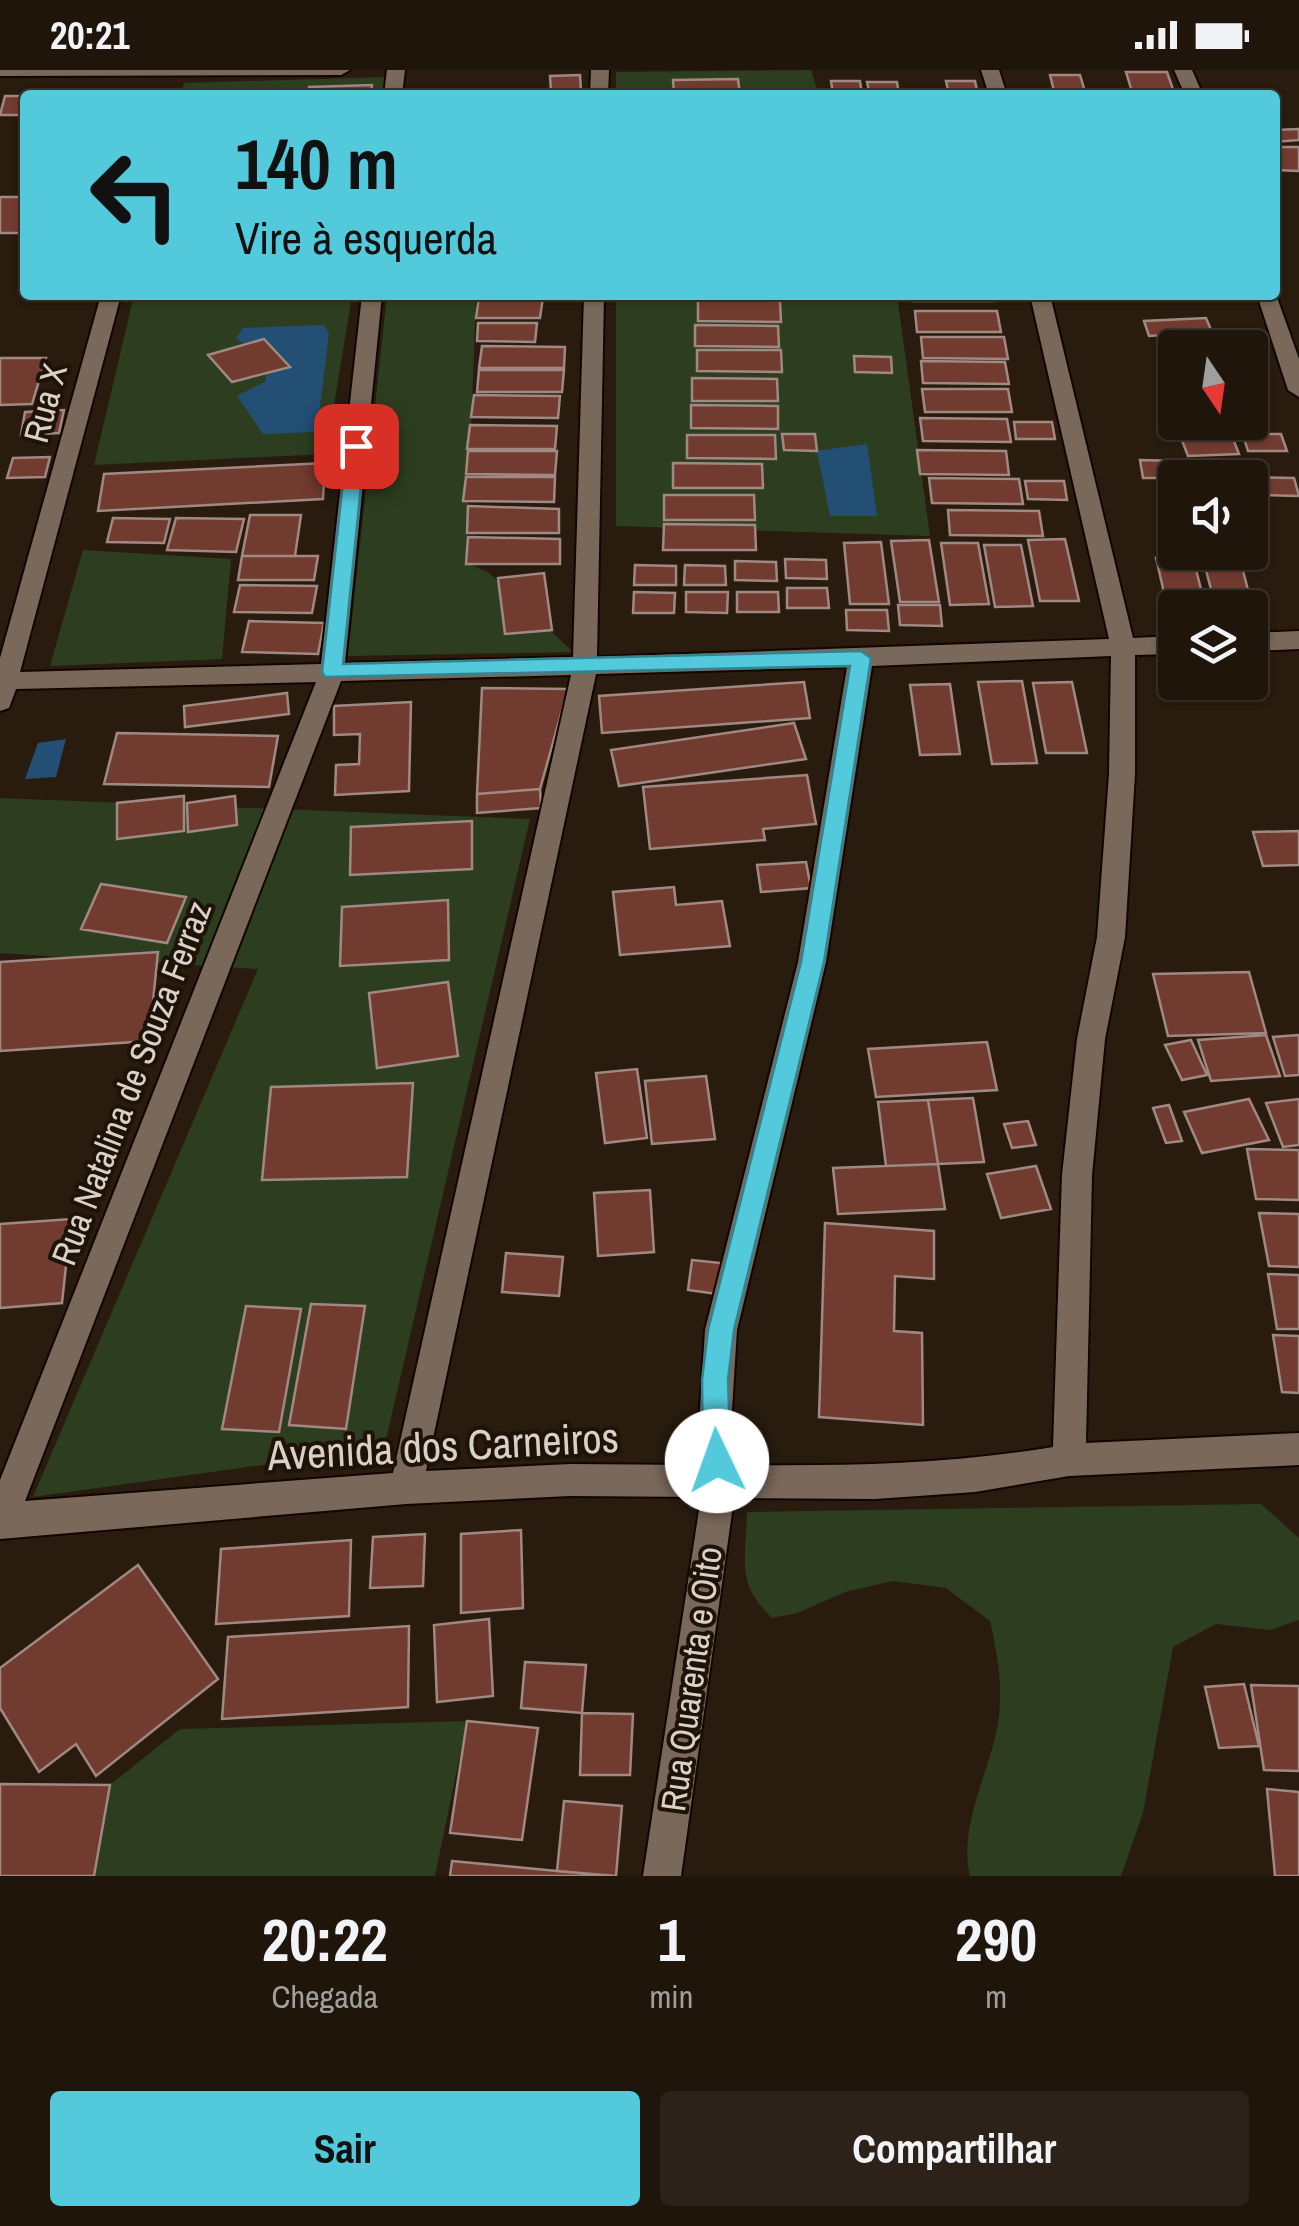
<!DOCTYPE html>
<html lang="pt">
<meta charset="utf-8">
<style>
body{margin:0;font-family:"Archivo Narrow",sans-serif;background:#2c2219;color:#f1f3f6;height:100vh;display:flex;flex-direction:column;font-size:38px;white-space:nowrap}
*{box-sizing:border-box;margin:0}
p{font-size:32px;color:#a19f9d}
.icon{flex:none;width:55px;height:55px;fill:none;stroke:currentColor;stroke-width:2;stroke-linecap:round;stroke-linejoin:round}
.map{position:relative;height:1806px;overflow:hidden}
.side{display:flex;flex-direction:column;background:#1f150b;flex:1}
.side>*{flex:none}
.guide{position:absolute;left:20px;top:20px;width:1260px;height:210px;border-radius:10px;box-shadow:0 2px 8px #0004,0 0 0 2px #3c342c;background:#53cadc;color:#111;overflow:hidden}
.needle{width:65px;rotate:167deg}
.tools{position:absolute;left:1158px;top:260px;display:grid;gap:20px}
.tools a{display:grid;place-items:center;width:110px;height:110px;border-radius:10px;background:#1f150b;box-shadow:0 2px 8px #0004,0 0 0 2px #3c342c;font-size:50px}
.pin{position:absolute;display:grid;place-items:center;width:85px;height:85px;color:#fff;margin:-42px;border-radius:20px;box-shadow:0 5px 15px #0006}
.me{position:absolute;width:110px;margin:-55px;rotate:357deg;stroke-linejoin:round;filter:drop-shadow(0 0 8px #0008)}
.turn{display:flex;align-items:center;gap:35px;height:210px;padding:0 50px;font-size:45px}
.turn .icon{width:130px;height:130px;stroke-width:2.5}
.turn b{display:block;font-size:70px;line-height:85px}
.eta{display:flex;justify-content:space-evenly;align-items:center;height:170px;text-align:center}
.eta b{font-size:60px;font-weight:800;line-height:70px}
.button{display:flex;gap:20px;margin-top:auto;padding:20px 50px}
.button a{flex:1;height:115px;border-radius:10px;background:#53cadc;color:#111;font-size:40px;font-weight:800;line-height:115px;text-align:center}
.button a+a{background:#2c2219;color:#f1f3f6}
.status{display:flex;justify-content:space-between;align-items:center;height:70px;padding:0 50px;background:#1f150b;direction:ltr}
.status svg{height:28px;fill:currentColor}
.map>svg:first-child{display:block}
</style>
<div class="status"><b>20:21</b><svg viewBox="0 0 49 12"><path d="M0 12V9h3v3zM5 12V6h3v6zM10 12V3h3v9zM15 12V0h3v12zM26 1h20v11H26zM47 4h2v5h-2z"/></svg></div>
<div class="map">
<svg width="1299" height="1806" viewBox="0 0 1299 1806">
<rect width="100%" height="100%" fill="#291c0f"/>
<path fill="#2d3e20" d="M811,0L819,25H616V2Z
M387,7L384,25H181L184,13Z
M134,225H352L326,384L94,395Z
M387,225H476L466,493L488,502L573,582L348,586Z
M616,225H897L930,466L616,456Z
M83,480L231,489L222,589L50,596Z
M0,728L530,749L384,1378L33,1427L258,899L0,883Z
M1261,1434L1299,1468V1550L1269,1560L1216,1554L1173,1577L1143,1743L1121,1806H970C959,1761 984,1712 995,1668C1005,1628 999,1590 990,1551L946,1518L893,1511L845,1522L797,1543L772,1548C735,1512 746,1491 747,1442Z
M467,1651L435,1806H94L110,1715L180,1659Z"/>
<path fill="#234f75" d="M324,255L329,263L317,362L263,364L237,326L266,311V305L290,296L264,269L243,273L236,268L243,258Z
M867,374L877,446H830L817,381Z
M66,669L56,707L25,709L38,673Z"/>
<path fill="#723b2f" stroke="#a08883" stroke-width="2.5" d="M1126,2H1167L1175,25H1133Z
M580,5L581,21L551,22L550,6Z
M1050,5H1080L1086,25H1055Z
M738,9L740,25H674L673,10Z
M831,11H860L862,25H833Z
M946,11H975L978,25H949Z
M867,12H897L899,25H870Z
M372,15L371,25H308L309,17Z
M5,26H25V45H0Z
M1299,59V70L1275,72V60Z
M1275,77H1299V101L1275,100Z
M0,127H25L21,163H0Z
M691,225H773V228H691Z
M911,225H993L994,231H912Z
M479,227H543L540,248H476Z
M698,230L780,231L781,252L698,251Z
M915,241H997L1001,262H917Z
M1206,248L1212,262L1149,266L1144,251Z
M478,253H537L535,272L477,271Z
M695,255L778,256L779,277L695,276Z
M921,267H1004L1008,289L923,288Z
M264,269L290,297L232,312L208,285Z
M482,276L565,277L564,298H479Z
M697,280H781L782,302L697,301Z
M854,286L891,287L892,303L855,302Z
M0,288H46L32,334L0,335Z
M921,291L1005,292L1009,314L923,313Z
M479,300H564L562,322H477Z
M692,308L777,309L778,331H692Z
M922,319H1008L1012,342H925Z
M474,325L560,326L558,348L471,347Z
M691,335L778,336V359L691,358Z
M64,340L59,363L21,365L25,342Z
M920,348L1007,349L1011,372L923,371Z
M1014,352H1052L1055,369H1016Z
M1198,352H1242L1246,364H1281L1287,381H1248L1243,365L1202,366Z
M470,355L557,356L555,379H467Z
M782,364H815L817,381L784,380Z
M687,365H775L776,389L687,388Z
M1232,366L1239,384L1188,386L1181,368Z
M917,380L1006,381L1009,405L920,404Z
M468,381H557L555,405L466,404Z
M50,387L45,407L7,408L13,388Z
M1140,390L1178,391L1182,408H1143Z
M325,393L323,429L98,441L104,404Z
M673,393L762,394L763,418H673Z
M466,407H555L554,432L463,431Z
M1255,407L1294,408L1299,426L1260,425Z
M929,408L1019,409L1023,434L932,433Z
M1025,411H1064L1067,430L1028,429Z
M664,425H754L755,450H664Z
M468,436L559,439V463H467Z
M948,440L1039,441L1043,466L950,465Z
M250,445H301L295,486H242Z
M113,448L170,449L164,473L107,472Z
M176,448L244,449L236,482L167,480Z
M664,454L755,455L756,480H663Z
M468,467L560,469V494H466Z
M1065,469L1079,531H1040L1028,470Z
M929,470L939,532H900L891,471Z
M881,472L889,534H850L844,473Z
M941,473H978L989,534L950,535Z
M984,475H1021L1033,536L995,537Z
M1202,485H1239L1249,524L1212,523Z
M242,486H318L314,510H238Z
M1156,488H1193L1203,527H1165Z
M785,489L826,490L827,509L786,508Z
M735,491L776,492L777,511L735,510Z
M635,495L676,496V515H634Z
M685,495L725,496L726,515H684Z
M544,503L552,560L505,564L498,508Z
M240,515L317,516L312,543L234,542Z
M787,518H827L829,538H787Z
M634,522L675,523L674,543H633Z
M686,522H728L727,543L686,542Z
M737,522H778L779,542H737Z
M1218,530H1250L1255,549H1250V538H1220Z
M898,535H940L942,556L900,555Z
M846,540H887L889,561L847,560Z
M249,551L324,553L318,584L242,582Z
M1022,611L1037,693L992,694L978,612Z
M804,612L810,648L602,663L599,626Z
M1072,612L1087,683H1046L1033,613Z
M950,614L960,684L920,685L910,615Z
M482,618L568,619L540,719L477,724Z
M287,623L289,644L185,657L184,636Z
M411,632L409,721L335,725L336,695L359,694L360,664L334,665V636Z
M794,653L806,689L619,716L611,680Z
M117,663L278,666L269,717L104,714Z
M807,705L816,754L763,759L765,770L650,779L643,717Z
M540,719L541,738L477,743V724Z
M184,726V761L117,769V733Z
M235,726L237,755L188,762L187,733Z
M472,751V799L350,805L351,757Z
M1299,761V795L1263,796L1253,762Z
M806,792L811,818L761,822L757,795Z
M101,814L186,827L167,873L81,859Z
M674,817L676,835L722,831L730,876L620,885L613,822Z
M448,830L449,890L340,896L342,837Z
M158,882L149,971L0,981V892Z
M1249,902L1266,963L1168,966L1153,904Z
M448,912L458,986L377,998L369,923Z
M1266,965L1280,1006L1211,1011L1198,970Z
M1299,965V1005L1285,1006L1273,967Z
M1191,970L1207,1005L1182,1010L1165,975Z
M987,972L997,1020L876,1027L868,979Z
M637,999L647,1068L605,1073L596,1003Z
M706,1006L715,1069L652,1074L645,1011Z
M413,1013L407,1107L262,1110L271,1017Z
M973,1028L984,1092L938,1094L928,1030Z
M1249,1029L1269,1070L1202,1083L1184,1042Z
M1299,1029V1075L1283,1077L1266,1033Z
M928,1030L938,1094L886,1096L878,1032Z
M1169,1035L1182,1071L1166,1073L1153,1038Z
M1028,1051L1036,1075L1012,1078L1004,1054Z
M1247,1079L1299,1080V1130L1256,1129Z
M938,1094L945,1139L838,1144L833,1098Z
M1036,1096L1051,1139L1001,1148L987,1104Z
M650,1120L654,1182L598,1186L594,1123Z
M1259,1143L1299,1144V1197L1269,1196Z
M71,1149L62,1233L0,1238V1154Z
M825,1153L934,1161V1209L895,1206L894,1261L922,1263L923,1355L819,1347Z
M506,1183L563,1187L559,1226L502,1222Z
M692,1190L721,1193L718,1224L688,1220Z
M1268,1204L1299,1205V1259H1277Z
M311,1234L365,1236L346,1359L289,1355Z
M246,1236L301,1239L279,1362L222,1359Z
M1273,1265L1299,1266V1323L1282,1322Z
M521,1460L523,1538L461,1543V1464Z
M425,1464L423,1516L370,1518L373,1467Z
M351,1470L349,1546L216,1554L221,1479Z
M138,1495L218,1609L96,1706L76,1674L39,1702L0,1638V1598Z
M489,1549L493,1626L437,1632L434,1555Z
M409,1556L408,1637L222,1649L228,1567Z
M525,1592L586,1595L582,1643L521,1638Z
M1244,1614L1259,1676L1219,1678L1205,1617Z
M1251,1615L1299,1616V1701L1264,1700Z
M582,1643L633,1644L630,1705H580Z
M467,1651L538,1658L522,1770L450,1763Z
M0,1714L110,1715L94,1806H0Z
M1267,1719L1299,1722V1806H1275Z
M564,1731L622,1736L616,1806L557,1801Z
M452,1791L557,1801L610,1806H450Z"/>
<g fill="none" stroke-linecap="round" stroke-linejoin="round">
<defs>
<path id="minor" d="M0,0H350L341,5L0,6Z
M387,0H405L402,25H384Z
M591,0H609L608,25H590Z
M981,0H999L1007,25H989Z
M1174,0H1192L1203,25H1185Z
M1275,222L1299,289V327L1288,320L1257,225H1275Z
M101,225H121L20,602L321,594L362,225H382L345,593L573,587L584,225H604L597,587L1109,569L1030,225H1050L1133,568L1175,566V584L1135,585V704L1125,867L1105,969L1092,1105L1086,1373L1299,1363V1395L1069,1406L975,1422L875,1429L734,1428L681,1806H643L701,1427L570,1426L406,1434L0,1469V1410L316,612L16,619L9,638L0,641V588ZM1111,586L1109,704L1097,867L1077,969L1062,1105L1053,1377C946,1395 842,1396 734,1395L730,1371L737,1260L826,892L872,596ZM847,597L798,892L705,1260L698,1371L701,1395L570,1394L426,1401L596,604ZM571,605L393,1403L25,1431L341,611Z
M1299,561V579L1250,581V563Z"/>
</defs>
<use href="#minor" stroke="#110600" stroke-width="4"/>
<use href="#minor" fill="#7a695b" fill-rule="evenodd"/>
</g>
<path fill="#53cadc" stroke="#36838f" stroke-width="2.5" d="M356,370L365,376L343,594L861,581L871,588L824,892L734,1260L728,1310L731,1391L727,1401L717,1404L707,1401L703,1391L702,1310L708,1260L801,892L850,596L325,607L322,602L347,376Z"/>
<g text-anchor="middle" dominant-baseline="central" stroke-width="8" stroke-linejoin="round" paint-order="stroke">
<g font-size="35" fill="#d9d0c8" stroke="#1f1207">
<text transform="translate(45 333) rotate(-75)">Rua X</text>
<text transform="translate(131 1013) rotate(-69)">Rua Natalina de Souza Ferraz</text>
<text transform="translate(691 1609) rotate(-82)">Rua Quarenta e Oito</text>
</g>
<g font-size="42" fill="#d9d0c8" stroke="#1f1207">
<text transform="translate(443 1376) rotate(-3)">Avenida dos Carneiros</text>
</g>
</g>
</svg>
<div class="tools">
<a><svg class="needle" viewBox="-14 -14 28 28"><path d="M0-13l5 13h-10z" fill="#e53935"/><path d="M0 13l5-13h-10z" fill="#a19f9d"/></svg></a>
<a><svg class="icon" aria-label="sound" viewBox="0 0 24 24"><path d="M4 9h4l5-4v14l-5-4H4zM17 9q2 3 0 6"/></svg></a>
<a><svg class="icon" aria-label="layers" viewBox="0 0 24 24"><path d="M12 4l9 5-9 5-9-5zM3 14l9 5 9-5"/></svg></a>
</div>
<div class="pin" style="left:356px;top:376px;background:#d93025"><svg class="icon" aria-label="arrive" viewBox="0 0 24 24"><path d="M6 21V4h12l-3 4 3 4H6"/></svg></div>
<svg class="me" style="left:717px;top:1391px" viewBox="-20 -20 40 40"><circle r="19" fill="#fff"/><path d="M0-13L10 11 0 6-10 11z" fill="#53cadc"/></svg>
<div class="guide">
<div class="turn"><svg class="icon" aria-label="left" viewBox="0 0 24 24"><path d="M17 20v-9H6M10 6l-5 5 5 5"/></svg><div><b>140 m</b>Vire à esquerda</div></div>
</div>
</div>
<section class="side">
<div class="eta">
<div><b>20:22</b><p>Chegada</p></div>
<div><b>1</b><p>min</p></div>
<div><b>290</b><p>m</p></div>
</div>
<div class="button"><a>Sair</a><a>Compartilhar</a></div>
</section>
